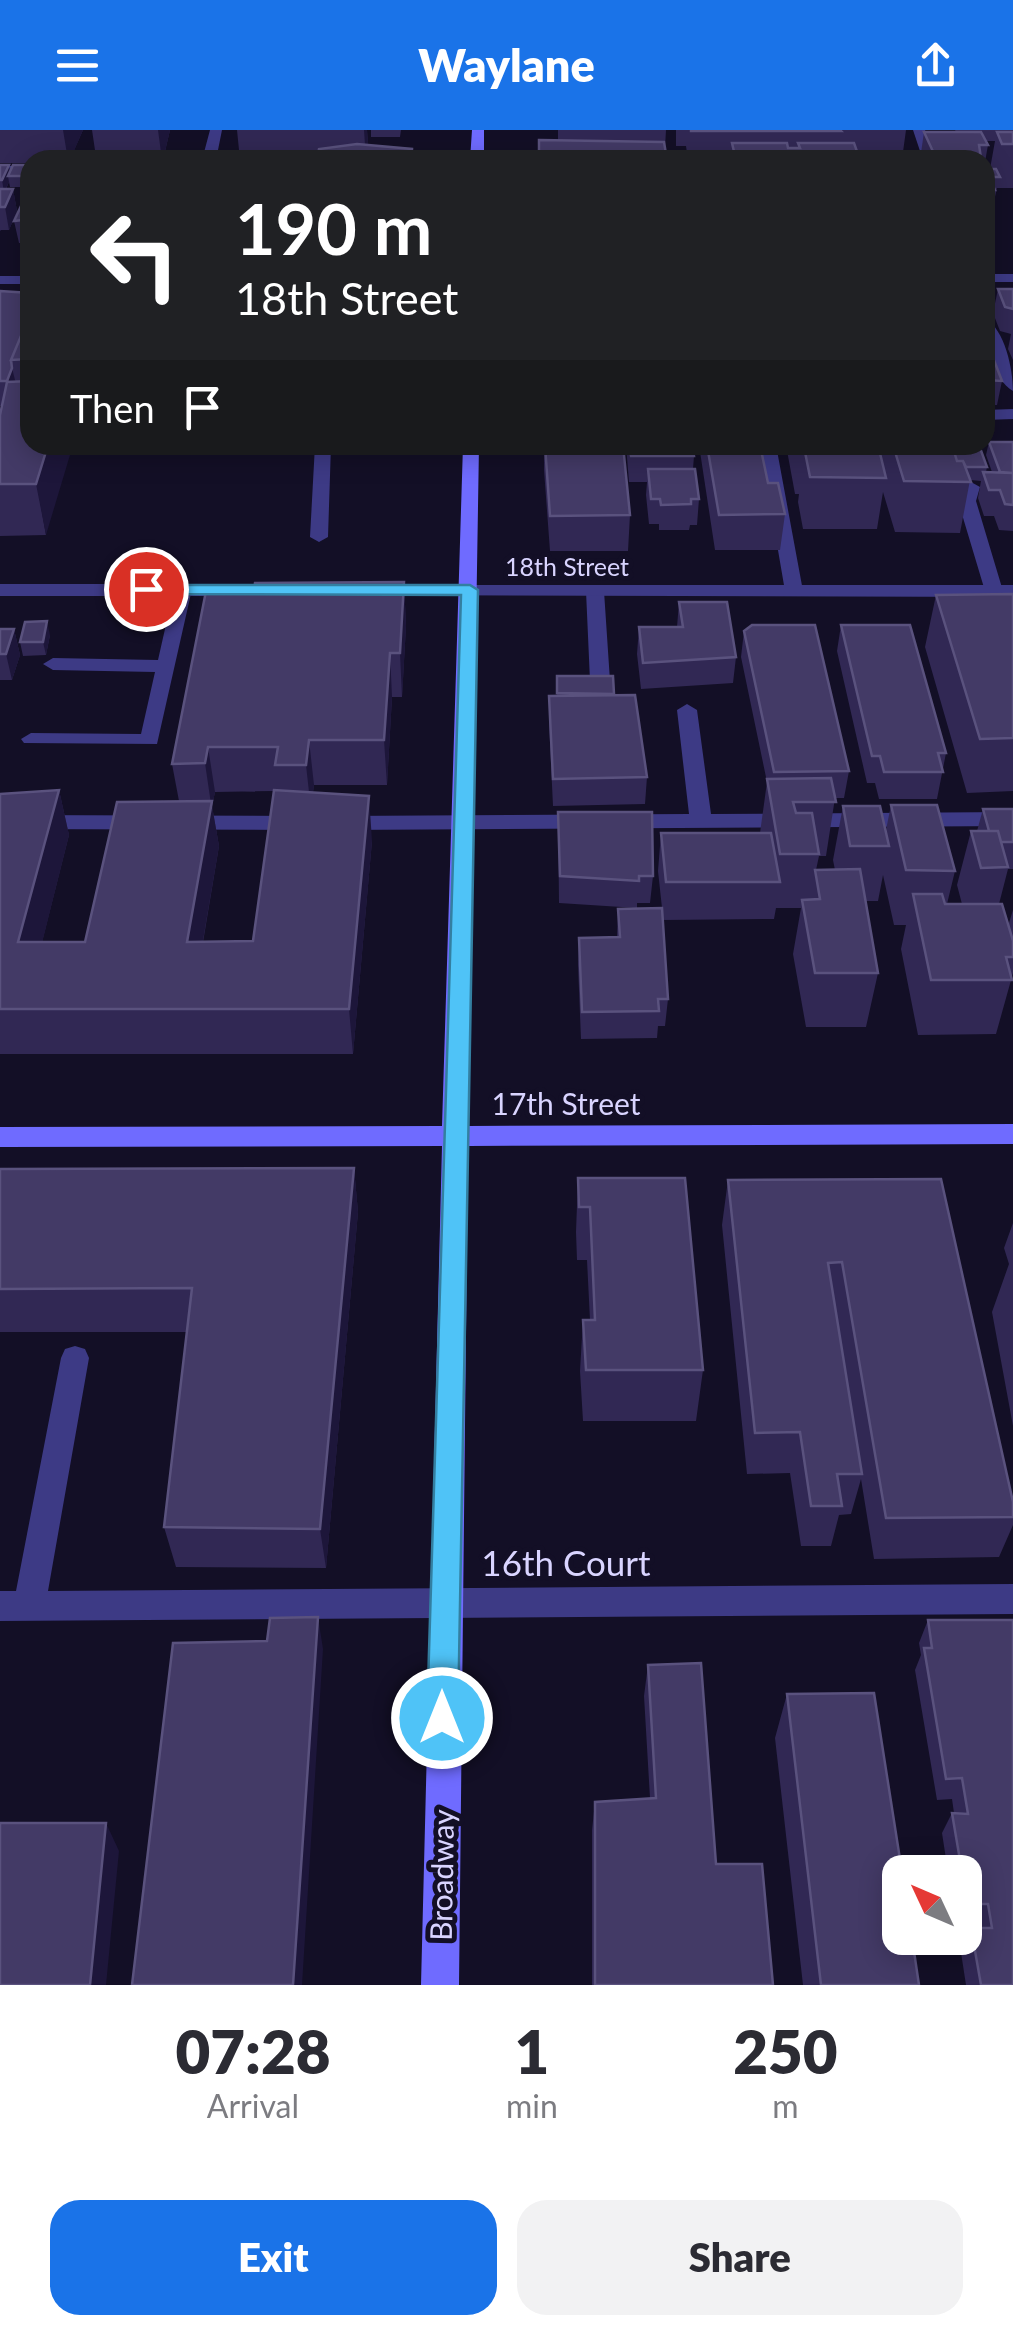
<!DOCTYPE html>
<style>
body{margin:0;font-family:Lato,sans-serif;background:#f2f2f3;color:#2b2b33;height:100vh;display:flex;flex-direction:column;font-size:38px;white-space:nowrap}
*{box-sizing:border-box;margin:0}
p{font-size:32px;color:#7c7c81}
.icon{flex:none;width:55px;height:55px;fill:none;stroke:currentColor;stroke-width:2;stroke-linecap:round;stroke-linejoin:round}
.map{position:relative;height:1855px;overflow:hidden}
.drawer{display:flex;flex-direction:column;background:#fff;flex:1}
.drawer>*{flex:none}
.hud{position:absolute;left:20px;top:20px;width:975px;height:305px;border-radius:30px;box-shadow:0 5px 25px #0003;background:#202124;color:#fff;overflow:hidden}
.needle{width:65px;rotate:314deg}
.buttons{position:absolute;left:882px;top:1725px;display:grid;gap:20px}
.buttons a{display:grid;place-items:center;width:100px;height:100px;border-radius:20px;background:#fff;box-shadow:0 5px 25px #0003;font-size:50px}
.pin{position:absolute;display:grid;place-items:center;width:85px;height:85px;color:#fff;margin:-42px;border:5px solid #fff;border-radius:50%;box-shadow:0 2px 10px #0007}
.me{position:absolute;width:110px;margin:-55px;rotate:0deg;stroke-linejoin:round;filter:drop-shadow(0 0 8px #0008)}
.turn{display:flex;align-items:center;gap:35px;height:210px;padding:0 50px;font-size:45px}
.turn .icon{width:130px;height:130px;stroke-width:2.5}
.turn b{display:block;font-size:70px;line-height:85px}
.then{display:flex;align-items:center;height:95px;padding:0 50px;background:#0003;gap:20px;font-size:38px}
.eta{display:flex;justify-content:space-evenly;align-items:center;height:170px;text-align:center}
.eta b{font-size:60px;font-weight:800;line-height:70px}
.primary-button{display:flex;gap:20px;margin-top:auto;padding:20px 50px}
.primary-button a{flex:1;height:115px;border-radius:30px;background:#1a73e8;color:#fff;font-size:40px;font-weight:800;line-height:115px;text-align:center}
.primary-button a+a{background:#f2f2f3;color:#2b2b33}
header{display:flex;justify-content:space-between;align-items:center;height:130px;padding:0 50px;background:#1a73e8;color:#fff;font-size:45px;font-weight:800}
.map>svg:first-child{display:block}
</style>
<header><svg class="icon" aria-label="menu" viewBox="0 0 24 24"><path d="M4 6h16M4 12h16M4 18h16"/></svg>Waylane<svg class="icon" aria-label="share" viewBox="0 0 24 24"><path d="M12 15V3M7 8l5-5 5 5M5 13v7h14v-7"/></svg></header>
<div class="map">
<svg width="1013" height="1855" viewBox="0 0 1013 1855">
<rect width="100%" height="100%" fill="#130f26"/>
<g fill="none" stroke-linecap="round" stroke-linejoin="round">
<path fill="#3d3a85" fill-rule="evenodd" d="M210,0H222L216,30H202Z
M913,0H925L937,30H923Z
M0,36H30V44H0Z
M985,188C1005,200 1013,239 1013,261C993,250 985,210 985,188Z
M1013,279V289L985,290V280Z
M315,315H331L328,407L319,412L310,407Z
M760,315H776L803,461L801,465H787L785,461Z
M971,352L980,357L976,371L1003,461L994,467L985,461L958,371L962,357Z
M183,453L192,459L157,614L24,613L21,609L31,603L141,604L155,542L53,540L43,534L53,528L158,530L174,459Z
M595,455L604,461L610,551L600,557L590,551L586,461Z
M687,574L697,580L711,684L1013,682V696L340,700L329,693L340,686L689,684L677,580Z
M0,685L300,686L311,693L300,700L0,699Z
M75,1216L85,1219L89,1228L48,1461L1013,1454V1484L0,1491V1461H16L61,1228L65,1219Z"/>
<path fill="#3d3a85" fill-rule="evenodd" d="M985,144H1013V152H985Z
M0,146H30V154H0Z
M0,454H285L294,460L285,466H0Z
M370,455H1013V467L363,465V457Z"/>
<path fill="#6f6bff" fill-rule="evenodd" d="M472,0H484V30H470Z
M463,315H479L468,996L1013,994V1014L468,1016L459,1855H421L442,1016L0,1017V997L442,996Z"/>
</g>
<path fill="#312854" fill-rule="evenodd" d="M0,0H83L71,27H96L92,0H170L163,30H30V33H0Z
M237,0H367L368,15L413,30H240Z
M371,0H401L400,7H371Z
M558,0H666L665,18L558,10Z
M676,0H906L903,22H857L886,30H688L686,16H676Z
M955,0H1013V58H997L986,106H985V39H990L995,11H986L988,15L985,32V30H920L924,2H956Z
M0,35L10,41L30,35V57H10L9,52L6,59H13L17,81L9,100H1L0,101Z
M30,74V117H26L25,113H19L14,91Z
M998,159H1013V230L1008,219L1011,204L1000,201L993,183Z
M0,161L30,163V315L46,405L0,406V285L2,276H0Z
M985,225L1002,251L997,275H985Z
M989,312H1013V401L999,400L994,386H984L978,368L981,351L970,350L960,403L895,402L883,362L877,399H803L798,372L799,364H795L786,315H979L987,337L986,342H992L986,325Z
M544,315H623L630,385L628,421H550L544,340Z
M626,315H692L694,326L693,339L699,369L697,395H690L689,400H659V394H649L646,365L647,352H629Z
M699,315H760L768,353L785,384L780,420H715Z
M404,452L406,496L402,567H392L387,655H314L313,662L372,711L353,924H0V664L59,660L69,705L42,812H85L179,671L172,634L254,461ZM274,661L253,811L203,812L219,716L212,676L215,662Z
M1013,464V661L967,663L925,517L936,465Z
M679,472L736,527L733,553L641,559L637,524L639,497H677Z
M841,495L946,623L937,669H879L875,653H867L837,521Z
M0,499H14L20,525L12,550H0Z
M744,501L849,641L844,668H835L826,726H819L816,740H835L833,730L843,676L886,700L891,675L955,741L947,774H962L957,755L971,701H977L983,679H1013V739H1008L999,774L1008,796L1013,780V843L996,904L918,905L901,819L906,795H894L883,745L878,771H866L878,843L866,897H806L793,824L801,778H776L774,789L663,790L668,869L665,896H658L657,908L581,909L578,835L579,808L617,807L618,779L662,778L658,741L661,703H760L767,652L741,527Z
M50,505L46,525L23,526L20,512Z
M557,546L614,565L647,647L645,674L553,676L549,592V566H557Z
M558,682L653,746L650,773H637V778L559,773Z
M354,1038L358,1082L326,1438L176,1437L164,1397L187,1202H0V1039Z
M578,1048L703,1240L696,1291H583L580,1241L583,1190H590L587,1130H577L576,1102Z
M941,1049L1013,1372V1395L999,1427L874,1429L861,1349L851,1384L839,1385L831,1416H801L790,1343L747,1344L722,1095L728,1050Z
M1013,1093V1296L992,1182L1009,1134L1004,1118Z
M928,1490L1013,1855H966L960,1816L971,1798H978L977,1793H965V1742H948L942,1703L952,1683H954L952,1669L937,1670L915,1540L921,1525L919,1513Z
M648,1535L716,1734L773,1855H592V1700L595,1672L650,1668L644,1566Z
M787,1564L919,1855H803L775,1608Z"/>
<path fill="#1d163a" d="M63,0H83L70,30H68Z
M158,0H170L163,30H162Z
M364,0H367L368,14L366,30Z
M9,35L11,46H8L9,52L4,62L2,50Z
M13,59L17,81L9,100L5,77Z
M12,238L18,262L7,251Z
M48,315H73L46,405L36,354Z
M404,452L406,496L402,567L400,523Z
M47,491L50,505L46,525L43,512Z
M14,499L20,525L12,550L6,524Z
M390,523L392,567L387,655L384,610Z
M309,610L314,655L311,680L306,635Z
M208,617L215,662L212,676L219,716L195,857L187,812L211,674L205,633Z
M59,660L69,705L31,857L18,812Z
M369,666L372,711L353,924L349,879Z
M354,1038L358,1082L326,1438L320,1399Z
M318,1487L323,1519L302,1855H293Z
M106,1693L119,1721L106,1855H90Z"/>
<path fill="#433a66" stroke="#5a527e" stroke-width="2.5" d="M691,0H840L841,1H691Z
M924,2H981L988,15H979L981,28H936Z
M997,2H1013V14H1002Z
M539,10L664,12L667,30H539Z
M732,13H787L788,18H800L798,13H854L860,30H825L824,26H774V30H736Z
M357,14L412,19L411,30H317L319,19Z
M858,24H884L886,30H860Z
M46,27H100L99,30H44Z
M0,35H9L2,50H0Z
M13,35H30V46H8Z
M985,39H996L1000,47H989L995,60H985Z
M0,59H13L5,77H0Z
M30,74V94H22L23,90L14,91L21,76H29Z
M998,159H1013V179L1005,177Z
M0,161L30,163V193L26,194L11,230L12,238L7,251H0Z
M26,194H30V229L11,230Z
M985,225H992L1002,251L985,250Z
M30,251V315H48L36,354H0V285L7,252Z
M989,312H1013V343L1000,342Z
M545,315H623L630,385L550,386Z
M629,315H692L694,326H631Z
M707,315H760L768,353H778L785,384L719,385Z
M841,315H878L886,348L810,347L805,322H842Z
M893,315H952L957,331H963L971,352L904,351Z
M952,315H979L987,337H966L963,331H957Z
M648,339H695L699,369H691V374L661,375L660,369H651Z
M983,342L1013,343V375L1005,374L1000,360H989Z
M404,452L400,523H390L384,610H309L306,635H275L278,617H208L205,633L172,634L206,461H254L255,453Z
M1013,464V608L980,609L936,465Z
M679,472H727L736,527L643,533L639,497H683Z
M47,491L43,512H20L25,492Z
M752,495H815L849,641L774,642L744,501Z
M841,495H910L946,623H938L943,642H884L880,626H872Z
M0,499H14L6,524H0Z
M557,546H613L614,564L557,563Z
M635,565L647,647L553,649L549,566Z
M831,648L836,672H793L796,683H812L819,724H780L767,649Z
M59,660L18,812H85L117,672L212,671L187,812L253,811L274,660L369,666L349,879H0V664Z
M891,675H937L955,741L906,740Z
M843,676H880L889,716H850Z
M983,679H1013V712H1001L998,701H989Z
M558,682H652L653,746H639V751L560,746Z
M971,701H998L1008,737L981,738Z
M661,703H771L780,752H666Z
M860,739L878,843H815L802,770L820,769L815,740Z
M913,764H942L945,774H1002L1013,811V827H1006L1012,850H931Z
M662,778L668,869H658L659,881L582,882L579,808L620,807L618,779Z
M354,1038L320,1399L164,1397L192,1158L0,1159V1039Z
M578,1048H685L703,1240H586L583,1190H595L590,1077H579Z
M941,1049L1013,1372V1387L886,1388L842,1132L828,1133L862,1344H837L842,1376H811L800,1302L755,1303L728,1050Z
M318,1487L293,1855H132L173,1513L267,1511L270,1488Z
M928,1490H1013V1855H981L971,1798H992L988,1774H967L965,1742H962L952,1683L968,1684L962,1648L946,1649L924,1518H932Z
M701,1533L716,1734H762L773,1855H595V1672L656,1668L648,1535Z
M874,1563L902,1742H900V1808H912L919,1855H821L787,1564Z
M0,1693H106L90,1855H0Z"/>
<path fill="#4fc3f7" stroke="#337fa1" stroke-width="2.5" d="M140,455H470L478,460L458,1588L453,1598L442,1603L432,1598L427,1588L461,465L146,464L140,463Z"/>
<g text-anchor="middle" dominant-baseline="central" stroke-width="10" stroke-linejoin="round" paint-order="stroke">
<g font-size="25" fill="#d9d4ff" stroke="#130f26">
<text x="567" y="436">18th Street</text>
</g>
<g font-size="30" fill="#d9d4ff" stroke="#130f26">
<text x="566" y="973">17th Street</text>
<text transform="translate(441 1745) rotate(-89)">Broadway</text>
</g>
<g font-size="35" fill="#d9d4ff" stroke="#130f26">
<text x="566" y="1432">16th Court</text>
</g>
</g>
</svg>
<div class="buttons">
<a><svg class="needle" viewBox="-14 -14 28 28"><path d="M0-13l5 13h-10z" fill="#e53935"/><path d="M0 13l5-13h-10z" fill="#7c7c81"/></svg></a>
</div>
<div class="pin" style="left:146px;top:459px;background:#d93025"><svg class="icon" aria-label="arrive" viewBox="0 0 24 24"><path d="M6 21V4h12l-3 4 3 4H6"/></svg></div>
<svg class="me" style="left:442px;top:1588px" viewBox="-20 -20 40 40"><circle r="17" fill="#4fc3f7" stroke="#fff" stroke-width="3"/><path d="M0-11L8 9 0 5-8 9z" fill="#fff"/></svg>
<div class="hud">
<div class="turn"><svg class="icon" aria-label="left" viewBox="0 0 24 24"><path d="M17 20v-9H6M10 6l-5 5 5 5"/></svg><div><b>190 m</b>18th Street</div></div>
<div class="then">Then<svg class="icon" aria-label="arrive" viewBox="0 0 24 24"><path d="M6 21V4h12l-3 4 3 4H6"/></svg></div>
</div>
</div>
<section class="drawer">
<div class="eta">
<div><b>07:28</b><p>Arrival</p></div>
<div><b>1</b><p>min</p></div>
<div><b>250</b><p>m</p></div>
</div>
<div class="primary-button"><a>Exit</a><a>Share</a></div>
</section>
